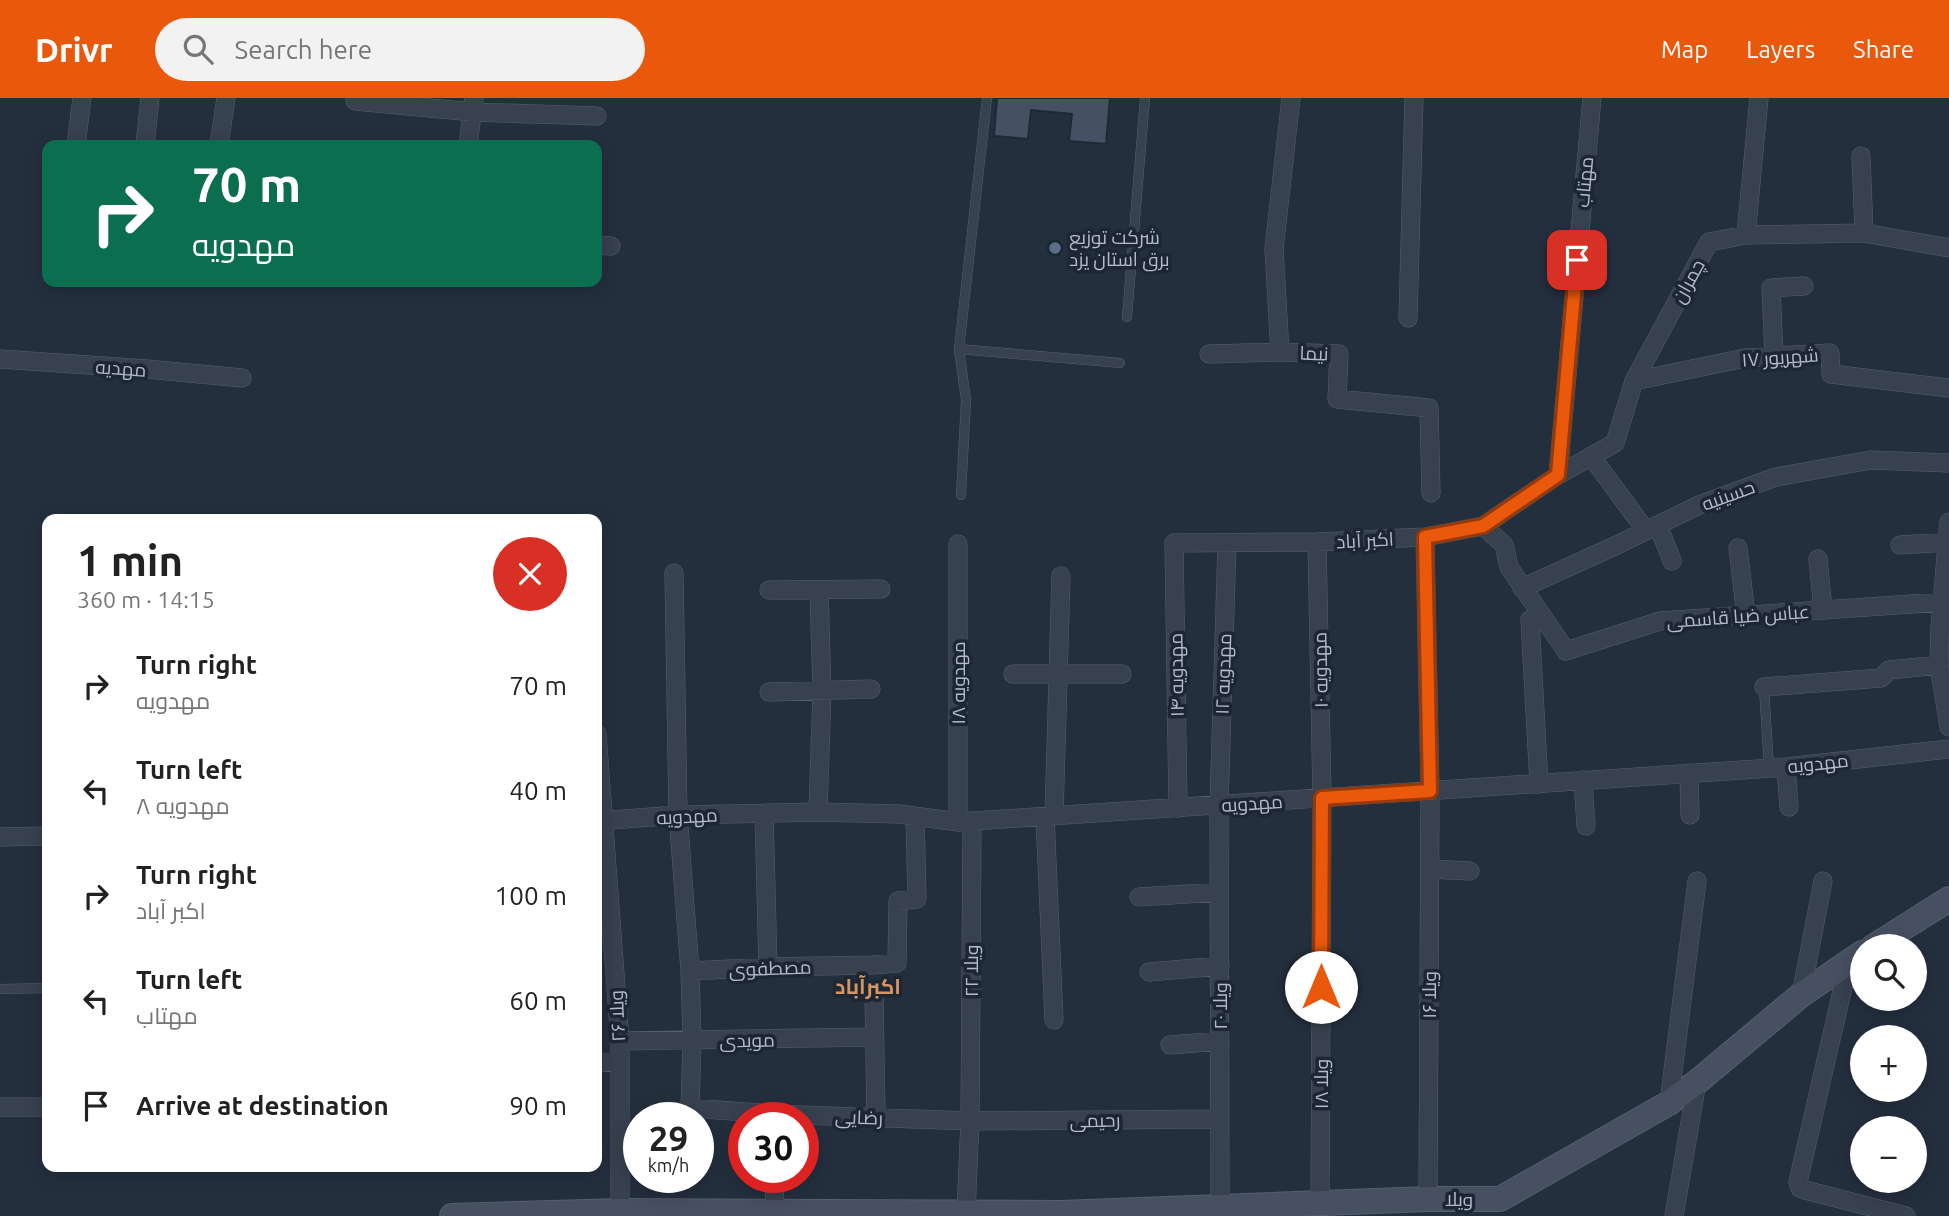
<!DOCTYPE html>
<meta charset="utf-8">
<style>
body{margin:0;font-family:Ubuntu,Cairo,sans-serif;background:#f2f2f2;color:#222;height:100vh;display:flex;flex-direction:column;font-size:26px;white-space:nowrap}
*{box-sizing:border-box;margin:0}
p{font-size:23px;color:#767676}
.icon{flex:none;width:38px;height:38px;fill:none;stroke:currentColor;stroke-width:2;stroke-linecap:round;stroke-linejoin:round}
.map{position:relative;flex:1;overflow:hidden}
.details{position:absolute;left:42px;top:416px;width:560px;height:658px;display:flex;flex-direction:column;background:#fff;border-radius:14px;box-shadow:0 4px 18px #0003}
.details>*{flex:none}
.banner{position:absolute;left:42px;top:42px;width:560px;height:147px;border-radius:14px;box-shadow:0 4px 18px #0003;background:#0b6e4f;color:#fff;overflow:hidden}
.controls{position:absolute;left:1850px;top:836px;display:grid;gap:14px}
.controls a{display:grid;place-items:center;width:77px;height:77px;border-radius:50%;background:#fff;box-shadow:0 4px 18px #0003;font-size:35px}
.speed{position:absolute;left:623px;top:1004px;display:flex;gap:14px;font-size:35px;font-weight:700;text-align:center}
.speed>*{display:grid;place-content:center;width:91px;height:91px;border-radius:50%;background:#fff;box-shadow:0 4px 18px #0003;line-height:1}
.speed small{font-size:18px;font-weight:400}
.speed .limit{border:10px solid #d22;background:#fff;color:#111}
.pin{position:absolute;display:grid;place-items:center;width:60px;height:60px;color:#fff;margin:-30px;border-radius:14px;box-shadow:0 4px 10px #0006}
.me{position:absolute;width:77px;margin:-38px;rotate:0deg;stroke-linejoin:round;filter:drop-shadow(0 0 5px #0008)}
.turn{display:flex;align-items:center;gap:24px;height:147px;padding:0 35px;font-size:32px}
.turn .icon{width:91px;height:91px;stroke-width:2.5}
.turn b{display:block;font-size:49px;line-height:60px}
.round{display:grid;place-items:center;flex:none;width:74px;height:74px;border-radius:37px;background:#f2f2f2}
.summary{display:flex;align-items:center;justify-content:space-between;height:119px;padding:0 35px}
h1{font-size:42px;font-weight:700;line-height:52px}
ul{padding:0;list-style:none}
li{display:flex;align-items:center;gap:21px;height:105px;padding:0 35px}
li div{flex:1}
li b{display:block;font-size:26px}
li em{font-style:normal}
header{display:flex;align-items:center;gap:42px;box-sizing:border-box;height:98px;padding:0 35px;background:#ea580c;color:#fff}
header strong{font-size:33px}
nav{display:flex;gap:38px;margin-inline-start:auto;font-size:24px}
.search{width:490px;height:63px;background:#f2f2f2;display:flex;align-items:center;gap:18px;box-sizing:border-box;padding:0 24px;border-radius:38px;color:#767676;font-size:26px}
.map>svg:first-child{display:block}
</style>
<header>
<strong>Drivr</strong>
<div class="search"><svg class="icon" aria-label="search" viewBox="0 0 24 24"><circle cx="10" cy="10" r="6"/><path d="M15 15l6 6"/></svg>Search here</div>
<nav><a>Map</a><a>Layers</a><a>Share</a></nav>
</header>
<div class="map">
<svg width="1949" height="1118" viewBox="0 0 1949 1118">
<rect width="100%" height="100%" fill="#242f3e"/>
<path fill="#455162" stroke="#1f2835" stroke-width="2" d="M997,0H1110L1106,46L1069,43L1072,16L1031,12L1028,41L994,38Z"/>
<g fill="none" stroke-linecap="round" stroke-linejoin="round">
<defs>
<path id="lane" d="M1127,219L1145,0
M959,251L1120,265
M961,397L966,302L959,251L987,0
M1764,589L1769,670
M0,891L47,890"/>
<path id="street" d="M1291,0L1274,151L1280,254L1339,256L1337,301L1429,310L1431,395
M355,3L473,14L597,18
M76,47L82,0
M145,47L150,0
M219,47L226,0
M468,47L474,0
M1861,58L1864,135
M1746,137L1864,135L1949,150
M597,147L611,148
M1408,220L1414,0
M1209,256L1280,254
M1774,258L1771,190L1804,188
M0,261L147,271L242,280
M1634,283L1745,260L1830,255L1831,276L1949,290
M1591,358L1646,433
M1558,377L1592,0
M1949,424L1940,529L1939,567L1949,629
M1658,427L1672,463
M1483,428L1504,447L1509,469L1566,553L1660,523L1942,504
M1425,439L1430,693L1428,1101
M1317,444L1322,700L1320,1105
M1900,447L1947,444
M1738,450L1746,517
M1818,461L1823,512
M674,475L678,717L690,873L692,943L690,1010L773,1016L970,1023L1220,1021
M1522,490L1617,447L1699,407L1776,379L1871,362L1949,365
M769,492L881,491
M1013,576H1122
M1764,589L1881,580L1889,572L1939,567
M769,594L871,591
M597,636L620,943V1118
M1786,669L1789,709
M1689,675L1690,717
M1583,682L1586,728
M1539,686L1530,522L1540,517
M1178,710L1174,445L1317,444L1425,439L1483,428L1558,377L1615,345L1634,283L1709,144L1746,137L1759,0
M818,714L822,593L819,492
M764,715L768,869
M1054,718L1061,478
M1045,719L1054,922
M597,723L678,717L818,714L899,716L958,724L1786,669L1949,651
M958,724V446
M0,739L47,738
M1430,771L1470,773
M1139,799L1219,794
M1849,863L1798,1084L1800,1090L1805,1092L1906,1118
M690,873L768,869L873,867L897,865L898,803L917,801L915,718
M1149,874L1220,868
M874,895L876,1020
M1801,897L1823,783
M620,943L874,939
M1170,947L1220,943
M597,965L619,963
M1669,1005L1697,783
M0,1009H47
M774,1080L775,1115
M1220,1109L1219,707L1227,445
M966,1114L970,1023L972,723
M1674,1118L1697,984"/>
<path id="secondary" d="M1873,849L1949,801
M452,1118L620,1113L1061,1115L1428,1101H1500L1669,1005L1697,984L1801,897L1862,855"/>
</defs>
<use href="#lane" stroke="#565f6c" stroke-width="10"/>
<use href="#street" stroke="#565f6c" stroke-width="19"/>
<use href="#secondary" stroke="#565f6c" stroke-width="26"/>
<use href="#lane" stroke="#38414e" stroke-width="9"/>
<use href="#street" stroke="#38414e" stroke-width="18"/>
<use href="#secondary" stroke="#465061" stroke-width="24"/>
</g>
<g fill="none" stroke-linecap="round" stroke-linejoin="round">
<defs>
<path id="route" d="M1321,889L1322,700L1430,693L1425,439L1483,428L1558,377L1577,162"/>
</defs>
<use href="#route" stroke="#983908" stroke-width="18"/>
<use href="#route" stroke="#ea580c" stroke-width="12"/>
</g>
<circle fill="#5c6f8a" stroke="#1d2633" stroke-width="2.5" cx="1055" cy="150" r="7"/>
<g text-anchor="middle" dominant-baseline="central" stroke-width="7" stroke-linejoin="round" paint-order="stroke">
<g font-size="19" fill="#b4bcc9" stroke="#1d2633">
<text transform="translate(1584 84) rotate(-85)">مهتاب</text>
<text transform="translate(1688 183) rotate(-61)">چمران</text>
<text transform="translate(1314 255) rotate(2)">نیما</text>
<text transform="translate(1780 259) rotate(-4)">۱۷ شهریور</text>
<text transform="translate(121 270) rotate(4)">مهديه</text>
<text transform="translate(1728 397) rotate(-20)">حسینیه</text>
<text transform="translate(1365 442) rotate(-3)">اکبر آباد</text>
<text transform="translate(1738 518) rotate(-4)">عباس ضیا قاسمی</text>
<text transform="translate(1320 572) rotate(-91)">مهدویه ۱۰</text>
<text transform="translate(1223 576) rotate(-88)">مهدویه ۱۲</text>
<text transform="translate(1176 577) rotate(-91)">مهدویه ۱۴</text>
<text transform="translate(958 585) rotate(-90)">مهدویه ۱۸</text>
<text transform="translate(1818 665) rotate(-6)">مهدویه</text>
<text transform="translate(1252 705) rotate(-4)">مهدویه</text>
<text transform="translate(687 718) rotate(-3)">مهدویه</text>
<text transform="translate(770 870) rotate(-2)">مصطفوی</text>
<text transform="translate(971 873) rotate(-90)">ویلا ۲۲</text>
<text transform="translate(1429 897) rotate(-90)">ویلا ۱۶</text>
<text transform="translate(1220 908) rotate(-90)">ویلا ۲۰</text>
<text transform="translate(617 918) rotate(-93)">ویلا ۲۶</text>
<text transform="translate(747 942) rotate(-1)">مویدی</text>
<text transform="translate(1321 986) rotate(-90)">ویلا ۱۸</text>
<text transform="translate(859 1019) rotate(2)">رضایی</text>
<text transform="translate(1095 1022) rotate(-1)">رحیمی</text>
<text x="1459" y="1101">ویلا</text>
</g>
<g font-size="19" fill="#b4bcc9" stroke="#1d2633" text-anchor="start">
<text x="1069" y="139">شرکت توزیع<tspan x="1069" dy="22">برق استان یزد</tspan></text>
</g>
<g font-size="21" font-weight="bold" fill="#d59563" stroke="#1d2633">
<text x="868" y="888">اکبرآباد</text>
</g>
</g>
</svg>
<div class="controls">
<a><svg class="icon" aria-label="search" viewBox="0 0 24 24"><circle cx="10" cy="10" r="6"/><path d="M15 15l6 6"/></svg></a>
<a>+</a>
<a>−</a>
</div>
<div class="speed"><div>29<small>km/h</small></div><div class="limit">30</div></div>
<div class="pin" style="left:1577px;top:162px;background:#d93025"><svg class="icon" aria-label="arrive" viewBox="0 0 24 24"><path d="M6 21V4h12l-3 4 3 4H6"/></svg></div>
<svg class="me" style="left:1321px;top:889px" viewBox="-20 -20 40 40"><circle r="19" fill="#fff"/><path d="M0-13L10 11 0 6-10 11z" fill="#ea580c"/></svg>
<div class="banner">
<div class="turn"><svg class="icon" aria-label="right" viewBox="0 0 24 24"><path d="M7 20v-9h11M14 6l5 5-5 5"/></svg><div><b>70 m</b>مهدویه</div></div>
</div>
<section class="details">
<div class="summary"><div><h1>1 min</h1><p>360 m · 14:15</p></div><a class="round" style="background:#d93025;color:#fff"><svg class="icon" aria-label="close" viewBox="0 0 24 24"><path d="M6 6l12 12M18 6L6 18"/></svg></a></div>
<ul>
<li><svg class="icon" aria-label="right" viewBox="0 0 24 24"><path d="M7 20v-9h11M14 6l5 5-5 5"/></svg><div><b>Turn right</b><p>مهدویه</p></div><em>70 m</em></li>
<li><svg class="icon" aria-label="left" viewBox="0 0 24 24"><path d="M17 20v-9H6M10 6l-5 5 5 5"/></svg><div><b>Turn left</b><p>مهدویه ۸</p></div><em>40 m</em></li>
<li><svg class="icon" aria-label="right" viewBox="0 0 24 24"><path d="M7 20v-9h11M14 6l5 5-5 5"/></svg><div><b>Turn right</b><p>اکبر آباد</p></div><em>100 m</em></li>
<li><svg class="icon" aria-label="left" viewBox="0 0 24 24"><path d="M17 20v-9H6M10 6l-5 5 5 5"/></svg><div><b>Turn left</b><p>مهتاب</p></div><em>60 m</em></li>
<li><svg class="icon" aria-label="arrive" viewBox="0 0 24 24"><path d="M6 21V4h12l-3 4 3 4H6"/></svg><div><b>Arrive at destination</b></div><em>90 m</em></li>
</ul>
</section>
</div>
